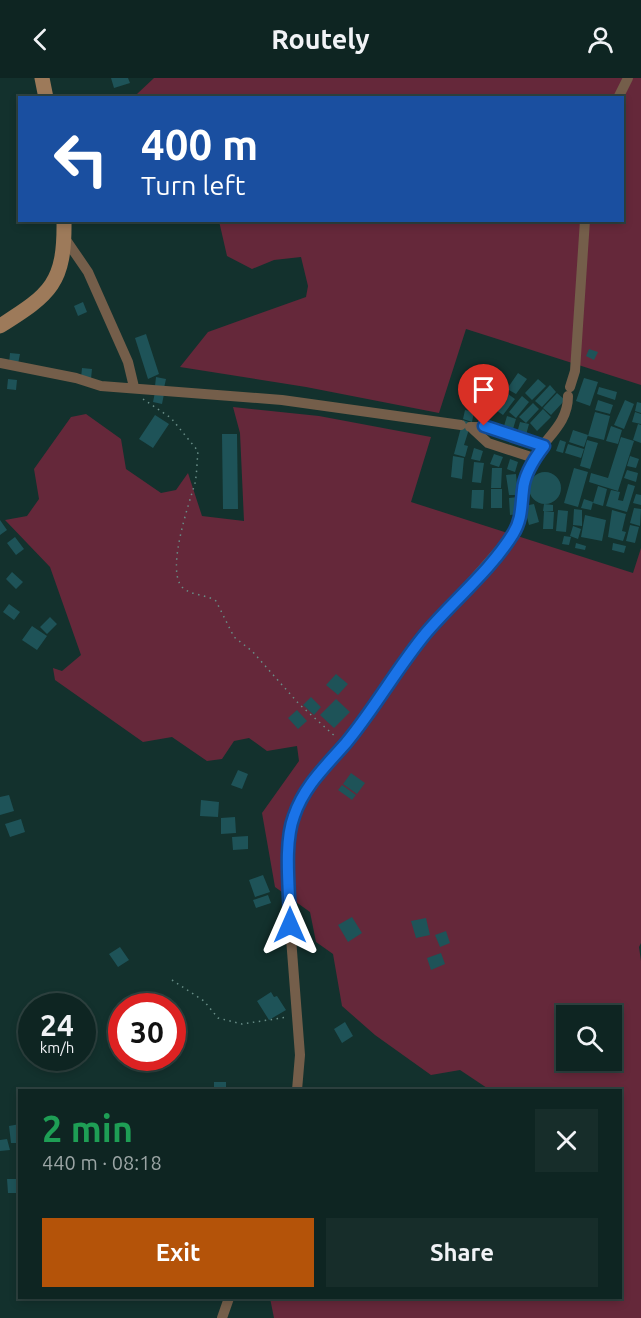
<!DOCTYPE html>
<meta charset="utf-8">
<style>
body{margin:0;font-family:Ubuntu,sans-serif;background:#172d2a;color:#f1f3f6;height:100vh;display:flex;flex-direction:column;font-size:22px;white-space:nowrap}
*{box-sizing:border-box;margin:0}
p{font-size:20px;color:#9ba5a5}
.icon{flex:none;width:33px;height:33px;fill:none;stroke:currentColor;stroke-width:2;stroke-linecap:round;stroke-linejoin:round}
.map{position:relative;flex:1;overflow:hidden}
.side{position:absolute;left:18px;top:1011px;width:604px;height:210px;display:flex;flex-direction:column;background:#0e2522;border-radius:0px;box-shadow:0 3px 9px #0003,0 0 0 2px #2e4240}
.side>*{flex:none}
.guide{position:absolute;left:18px;top:18px;width:606px;height:126px;border-radius:0px;box-shadow:0 3px 9px #0003,0 0 0 2px #2e4240;background:#1a4fa0;color:#fff;overflow:hidden}
.tools{position:absolute;left:556px;top:927px;display:grid;gap:12px}
.tools a{display:grid;place-items:center;width:66px;height:66px;border-radius:0px;background:#0e2522;box-shadow:0 3px 9px #0003,0 0 0 2px #2e4240;font-size:30px}
.speed{position:absolute;left:18px;top:915px;display:flex;gap:12px;font-size:30px;font-weight:700;text-align:center}
.speed>*{display:grid;place-content:center;width:78px;height:78px;border-radius:50%;background:#0e2522;box-shadow:0 3px 9px #0003,0 0 0 2px #2e4240;line-height:1}
.speed small{font-size:15px;font-weight:400}
.speed .limit{border:9px solid #d22;background:#fff;color:#111}
.pin{position:absolute;display:grid;place-items:center;width:51px;height:51px;color:#fff;margin:-62px -26px;border-radius:50% 50% 50% 0;rotate:-45deg;box-shadow:0 0 6px #0007}
.pin .icon{rotate:45deg}
.me{position:absolute;width:66px;margin:-33px;rotate:0deg;stroke-linejoin:round;filter:drop-shadow(0 0 4px #0008)}
.turn{display:flex;align-items:center;gap:21px;height:126px;padding:0 24px;font-size:27px}
.turn .icon{width:78px;height:78px;stroke-width:2.5}
.turn b{display:block;font-size:42px;line-height:51px}
.round{display:grid;place-items:center;flex:none;width:63px;height:63px;border-radius:0px;background:#172d2a}
.overview{display:flex;align-items:center;justify-content:space-between;height:102px;padding:0 24px}
h1{font-size:36px;font-weight:600;line-height:45px;color:#1e9e55}
.cta{display:flex;gap:12px;margin-top:auto;padding:12px 24px}
.cta a{flex:1;height:69px;border-radius:0px;background:#b45309;color:#fff;font-size:24px;font-weight:600;line-height:69px;text-align:center}
.cta a+a{background:#172d2a;color:#f1f3f6}
header{display:flex;justify-content:space-between;align-items:center;height:78px;padding:0 24px;background:#0e2522;font-size:27px;font-weight:600}
.map>svg:first-child{display:block}
</style>
<header><svg class="icon" aria-label="back" viewBox="0 0 24 24"><path d="M15 5l-7 7 7 7"/></svg>Routely<svg class="icon" aria-label="person" viewBox="0 0 24 24"><circle cx="12" cy="8" r="4"/><path d="M4 21q1-7 8-7t8 7"/></svg></header>
<div class="map">
<svg width="641" height="1240" viewBox="0 0 641 1240">
<rect width="100%" height="100%" fill="#13312d"/>
<path fill="#65283a" fill-rule="evenodd" d="M154,0H641V307L466,251L439,335L306,309L180,289L208,254L306,219L308,208L301,179L274,182L252,191L227,178L219,143L622,142V20H138L137,16Z
M233,329L319,338L431,359L411,424L633,495L641,470V865L639,869L641,883V1240H274L270,1220H621V1012H490L460,992L431,997L375,957L342,928L333,876L316,864L310,834L275,809L262,735L299,683L297,668L267,673L249,660L234,663L222,681L207,683L172,659L143,664L55,602L53,590L62,593L81,577L50,489L5,442L27,438L39,421L34,391L71,339L86,336L121,361L126,391L161,415L176,412L188,395L202,438L244,443L240,355ZM567,938H612V982H567Z"/>
<path fill="#1e5358" d="M111,0H128L130,5L114,10Z
M83,224L87,234L78,238L74,228Z
M146,256L159,296L148,301L135,260Z
M589,271L598,274L594,282L586,278Z
M10,275L20,276L18,286L9,285Z
M82,290L92,291L91,301L81,300Z
M518,295L527,301L516,316L507,311Z
M156,299L166,301L164,310L155,308Z
M499,299L507,305L502,313L493,308Z
M584,300L598,304L590,328L576,323Z
M8,301L17,302L16,312L7,311Z
M538,301L546,308L532,322L525,315Z
M550,307L556,314L542,329L535,323Z
M483,309L490,314L480,330L472,325Z
M599,309L617,314L615,322L597,316Z
M504,313L515,321L503,337L493,330Z
M155,314L164,316L162,326L153,324Z
M557,315L565,322L551,337L543,330Z
M522,318L529,324L516,340L509,334Z
M598,322L613,327L610,336L595,332Z
M625,322L634,326L624,351L614,347Z
M637,324L641,325V335L635,333Z
M533,325L539,331L526,345L519,339Z
M543,331L551,339L537,353L530,345Z
M465,332L474,334L472,344L463,341Z
M595,334L610,338L604,362L588,358Z
M635,334L641,336V346L632,344Z
M155,337L169,346L153,370L139,361Z
M507,338L516,341L513,351L504,348Z
M463,342L471,345L464,367L468,368L465,379L454,376Z
M520,344L529,346L526,357L517,355Z
M638,346L641,347V365L633,362Z
M611,348L622,352L618,366L606,363Z
M573,352L588,357L584,369L569,364Z
M222,356H237L238,431H223Z
M621,359L634,363L618,413L589,404L591,395L608,400Z
M560,362L566,364L563,375L556,373Z
M587,362L598,365L590,391L580,388Z
M568,366L584,371L581,380L565,375Z
M474,370L483,373L480,383L471,381Z
M494,376L503,379L499,389L490,386Z
M453,378L464,380L462,401L451,399Z
M630,378L639,381L636,390L627,388Z
M510,381L518,384L515,394L507,391Z
M474,384L484,385L481,405L472,404Z
M492,390H502L501,410H491Z
M574,390L588,394L578,429L564,425Z
M627,392L638,395L636,404L624,400Z
M529 410a16 16 0 1 1 32 0a16 16 0 1 1-32 0Z
M516,396L518,417H509L506,397Z
M628,406L635,408L627,434L606,428L611,412L620,414L618,422L623,423Z
M598,408L607,411L603,428L593,425Z
M491,411H502V430H491Z
M472,412H484L483,431L471,430Z
M636,416L641,417V427L633,425Z
M518,419L520,436L510,437L509,420Z
M584,421L593,424L591,432L581,430Z
M534,426L539,444L529,447L524,428Z
M544,426L553,427V433H543Z
M634,430L641,431L640,448L630,445Z
M574,431L582,432V448L573,447Z
M558,432L568,433L566,454L556,453Z
M612,432L626,436L622,453L626,454L623,463L608,459Z
M544,433L554,434L553,451H543Z
M585,437L606,442L602,463L581,459Z
M0,442L7,452L0,457Z
M630,447L639,449L635,465L626,463Z
M573,448L581,451L578,461L570,458Z
M564,458L571,459L569,467L562,466Z
M15,459L24,471L16,477L7,465Z
M576,465L586,468L585,472L575,470Z
M613,465L626,468L624,475L612,472Z
M12,494L23,504L16,511L6,501Z
M9,526L20,534L14,542L3,534Z
M50,539L57,546L47,556L40,549Z
M32,548L47,558L37,572L22,562Z
M336,596L348,606L338,617L326,607Z
M311,619L321,629L314,637L303,627Z
M336,621L350,634L334,650L320,637Z
M297,632L307,643L298,651L288,640Z
M238,692L248,696L242,711L231,707Z
M351,695L365,705L357,716L343,706Z
M342,707L356,717L352,722L338,712Z
M9,717L14,733L0,737V719Z
M201,722L219,724L218,739L200,738Z
M235,739L236,755L221,756V740Z
M21,741L25,754L10,759L5,746Z
M248,758V771L233,772L232,759Z
M263,797L270,814L255,819L249,802Z
M268,817L271,825L256,830L253,822Z
M352,839L362,855L348,864L338,847Z
M426,840L430,857L416,860L411,843Z
M446,853L450,865L440,869L435,857Z
M120,869L129,882L118,889L109,876Z
M441,875L445,886L431,892L427,880Z
M271,914L274,919L277,918L286,932L269,942L257,923Z
M345,944L353,958L342,965L334,951Z
M214,1004H226V1012H214Z
M20,1046V1065H11L9,1048Z
M7,1061L10,1072L0,1073V1062Z
M7,1101H17L18,1115H8Z"/>
<g fill="none" stroke-linecap="round" stroke-linejoin="round">
<path stroke="#688d87" stroke-width="1.5" stroke-dasharray="1.5 4.5" stroke-linecap="butt" d="M143,321L171,340L198,373C197,383 197,395 195,405C189,426 166,491 182,509C191,518 206,516 216,523L234,559L252,573L299,626L337,660
M172,902L204,923L218,940L242,946L288,939"/>
<path stroke="#745e4a" stroke-width="10" d="M618,20L628,0
M64,159L88,194L128,284L134,309
M0,285L76,300L101,308L282,322L461,347
M570,309L575,293L585,142
M470,349H492L544,368
M473,351L488,365L534,380
M297,1012L300,977L290,847L289,762L293,739L320,691L345,666L424,558L514,455C524,431 521,406 533,382C545,359 568,347 568,318
M222,1240L229,1220"/>
<path stroke="#9d7a5a" stroke-width="15" d="M42,0L46,20
M0,248C51,216 65,205 64,142"/>
</g>
<g fill="none" stroke-linecap="round" stroke-linejoin="round">
<defs>
<path id="route" d="M290,847C290,815 283,767 294,738C304,708 326,688 346,665C375,630 397,590 426,555C454,522 490,493 513,456C522,442 521,428 523,412C524,396 534,381 544,368L484,348"/>
</defs>
<use href="#route" stroke="#114b97" stroke-width="15"/>
<use href="#route" stroke="#1a73e8" stroke-width="10"/>
</g>
</svg>
<div class="tools">
<a><svg class="icon" aria-label="search" viewBox="0 0 24 24"><circle cx="10" cy="10" r="6"/><path d="M15 15l6 6"/></svg></a>
</div>
<div class="speed"><div>24<small>km/h</small></div><div class="limit">30</div></div>
<div class="pin" style="left:484px;top:348px;background:#d93025"><svg class="icon" aria-label="arrive" viewBox="0 0 24 24"><path d="M6 21V4h12l-3 4 3 4H6"/></svg></div>
<svg class="me" style="left:290px;top:847px" viewBox="-20 -20 40 40"><path d="M0-17L14 15 0 8-14 15z" fill="#1a73e8" stroke="#fff" stroke-width="4"/></svg>
<div class="guide">
<div class="turn"><svg class="icon" aria-label="left" viewBox="0 0 24 24"><path d="M17 20v-9H6M10 6l-5 5 5 5"/></svg><div><b>400 m</b>Turn left</div></div>
</div>
<section class="side">
<div class="overview"><div><h1>2 min</h1><p>440 m · 08:18</p></div><a class="round"><svg class="icon" aria-label="close" viewBox="0 0 24 24"><path d="M6 6l12 12M18 6L6 18"/></svg></a></div>
<div class="cta"><a>Exit</a><a>Share</a></div>
</section>
</div>
